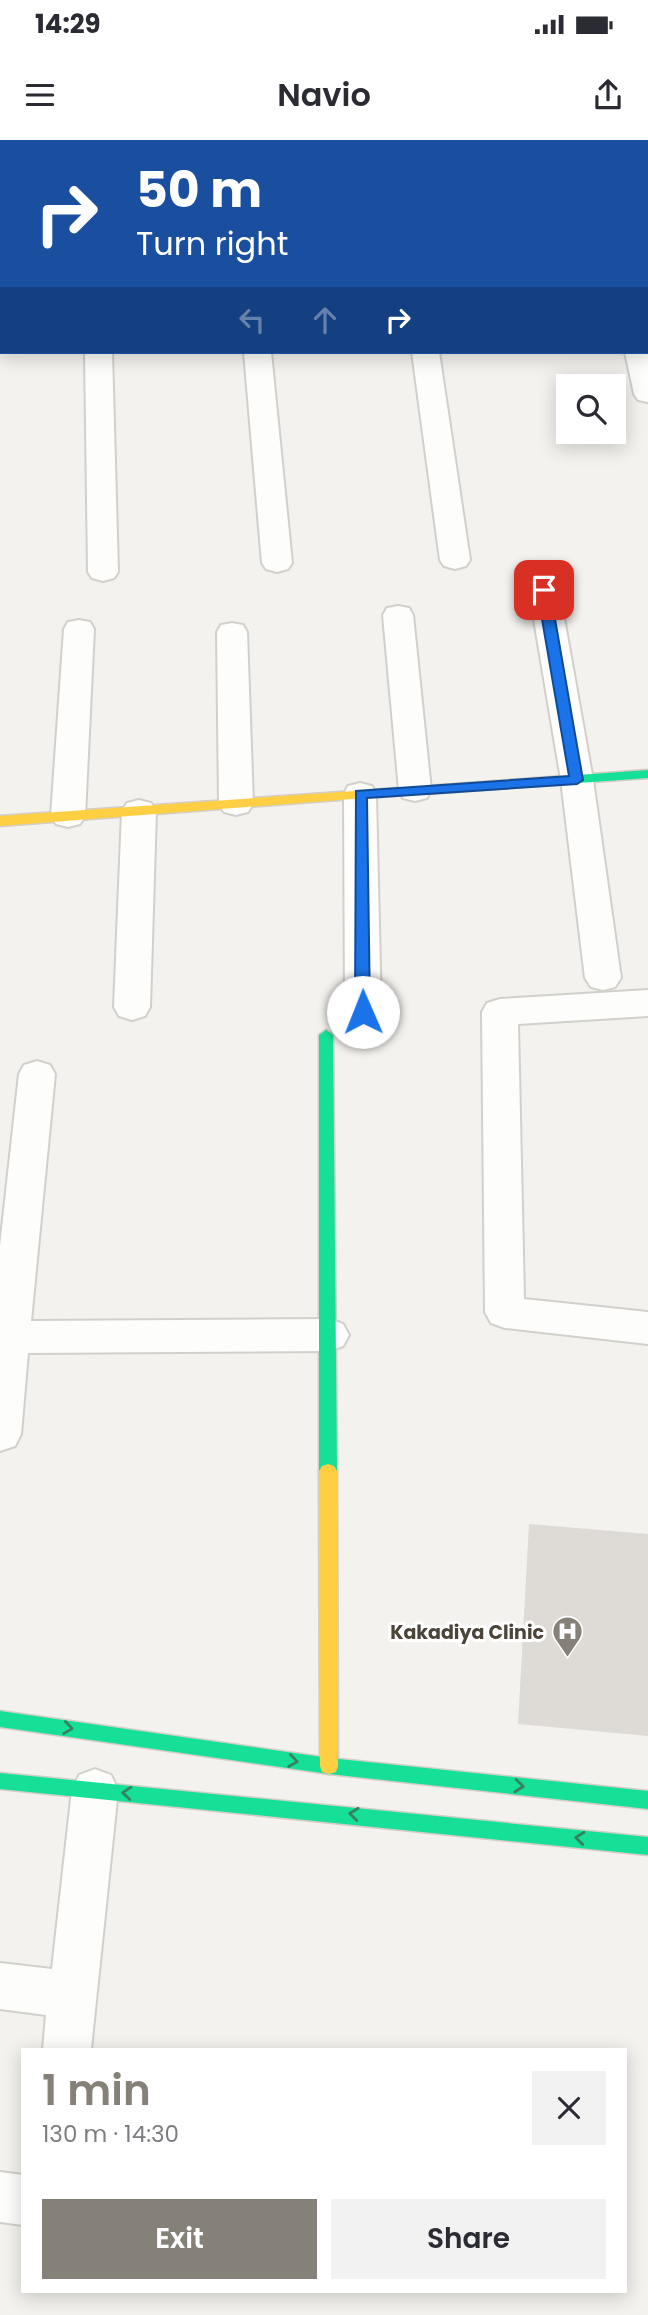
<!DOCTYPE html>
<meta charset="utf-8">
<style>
body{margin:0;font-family:Poppins,sans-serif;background:#f2f2f3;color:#2b2b33;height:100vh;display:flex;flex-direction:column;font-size:26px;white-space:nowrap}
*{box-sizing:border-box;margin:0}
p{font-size:23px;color:#7c7c81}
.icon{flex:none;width:38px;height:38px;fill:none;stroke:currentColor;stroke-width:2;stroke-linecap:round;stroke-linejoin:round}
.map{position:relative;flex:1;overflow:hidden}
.details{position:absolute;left:21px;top:1908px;width:606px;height:245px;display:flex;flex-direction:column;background:#fff;border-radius:0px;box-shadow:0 4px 18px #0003}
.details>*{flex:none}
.top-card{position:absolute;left:0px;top:0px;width:649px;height:214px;box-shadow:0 4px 18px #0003;background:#1a4fa0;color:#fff;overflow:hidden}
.controls{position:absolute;left:556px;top:234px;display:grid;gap:14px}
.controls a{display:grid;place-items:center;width:70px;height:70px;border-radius:0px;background:#fff;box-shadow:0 4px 18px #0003;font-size:35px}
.pin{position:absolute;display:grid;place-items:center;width:60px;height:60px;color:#fff;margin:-30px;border-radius:14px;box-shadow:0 4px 10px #0006}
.me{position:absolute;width:77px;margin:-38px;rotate:359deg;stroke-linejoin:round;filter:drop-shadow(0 0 5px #0008)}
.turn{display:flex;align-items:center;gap:24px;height:147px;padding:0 21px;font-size:32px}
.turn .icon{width:91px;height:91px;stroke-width:2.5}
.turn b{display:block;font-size:49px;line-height:60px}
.lanes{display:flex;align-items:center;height:66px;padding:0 21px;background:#0003;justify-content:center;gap:35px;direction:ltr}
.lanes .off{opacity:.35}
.round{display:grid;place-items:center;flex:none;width:74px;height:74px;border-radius:0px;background:#f2f2f3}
.overview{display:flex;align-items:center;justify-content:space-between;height:119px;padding:0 21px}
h1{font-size:42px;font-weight:600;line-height:52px;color:#868178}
.button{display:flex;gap:14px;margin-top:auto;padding:14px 21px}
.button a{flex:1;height:80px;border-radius:0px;background:#868178;color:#fff;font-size:28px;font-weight:600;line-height:80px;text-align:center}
.button a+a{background:#f2f2f3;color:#2b2b33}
.status{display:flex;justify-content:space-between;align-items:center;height:49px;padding:0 35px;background:#fff;direction:ltr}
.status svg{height:19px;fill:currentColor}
header{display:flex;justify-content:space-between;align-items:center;height:91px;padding:0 21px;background:#fff;font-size:32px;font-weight:600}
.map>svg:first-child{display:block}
</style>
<div class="status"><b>14:29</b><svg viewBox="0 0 49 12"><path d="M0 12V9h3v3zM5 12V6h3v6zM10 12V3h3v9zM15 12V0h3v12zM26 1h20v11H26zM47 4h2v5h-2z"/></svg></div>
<header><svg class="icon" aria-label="menu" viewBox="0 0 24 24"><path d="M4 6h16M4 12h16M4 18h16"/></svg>Navio<svg class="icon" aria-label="share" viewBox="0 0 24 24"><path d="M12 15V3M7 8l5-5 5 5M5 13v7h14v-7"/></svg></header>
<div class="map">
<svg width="648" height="2175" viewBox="0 0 648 2175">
<rect width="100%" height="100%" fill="#f4f2ee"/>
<path fill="#dedbd6" d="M529,1384L648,1394V1596L518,1584Z"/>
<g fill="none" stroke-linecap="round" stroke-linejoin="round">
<defs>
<path id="street" d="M523,0H547L548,2H524Z
M0,170H2V186H0Z
M648,206V262L638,260L634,254L625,212H648Z
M85,212H112L118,432L114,438L103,441L92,438L88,432Z
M244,212H271L292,423L288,429L277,432L266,429L262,423Z
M412,212H439L470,420L466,426L455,429L444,426L440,420Z
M544,441L555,444L559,450L593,640L621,838L615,847L603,850L591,847L585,838L561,640L529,450L533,444Z
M398,466L409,468L413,475L431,650L427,658L415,661L403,658L399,650L383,475L387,468Z
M79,480L90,482L94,489L85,676L80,684L68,687L56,684L51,676L64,489L68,482Z
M232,483L243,485L247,492L253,664L248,672L236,675L224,672L219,664L217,492L221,485Z
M360,643L372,646L376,654L381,872L376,881L363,885L350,881L345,872L344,654L348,646Z
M139,660L151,663L156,671L150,867L145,876L132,880L119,876L114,867L122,671L127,663Z
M648,850V876L518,884L524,1159L648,1172V1204L505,1188L491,1183L485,1172L482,872L487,863L500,859Z
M37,921L50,925L55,934L31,1181L329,1179L343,1184L349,1195L343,1206L329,1211L28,1213L21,1294L15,1306L0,1311V1106L19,934L24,925Z
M95,1629L111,1635L118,1650L91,1909H43L46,1875L0,1869V1823L52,1829L72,1650L79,1635Z
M0,2032L23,2035V2085L0,2082Z"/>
<path id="fast" d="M648,630V638L412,655L405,651L412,647Z
M326,890L333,895L337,1331L334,1336L328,1338L322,1336L319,1331V895Z
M0,1571L329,1618L648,1651V1669L329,1634L0,1587Z
M0,1633L648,1697V1715L0,1649Z"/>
<path id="slow" d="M412,647L417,648L419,651L417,654L0,686V676Z
M328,1324L334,1326L337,1331L338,1626L336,1632L329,1634L322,1632L320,1626L319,1331L322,1326Z"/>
</defs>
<use href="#street" stroke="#d2d0cb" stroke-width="4"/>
<use href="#fast" stroke="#d3cfc5" stroke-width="3"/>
<use href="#slow" stroke="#d3cfc5" stroke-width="3"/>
<use href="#street" fill="#fdfdfc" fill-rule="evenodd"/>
<use href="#fast" fill="#16e098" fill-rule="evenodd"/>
<use href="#slow" fill="#ffcf43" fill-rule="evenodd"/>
</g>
<defs><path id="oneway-chevron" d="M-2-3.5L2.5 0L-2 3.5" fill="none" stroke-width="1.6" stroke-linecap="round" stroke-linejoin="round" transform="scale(1.75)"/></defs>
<g stroke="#36825f">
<use href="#oneway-chevron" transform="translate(68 1588) rotate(8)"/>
<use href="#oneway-chevron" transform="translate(293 1621) rotate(8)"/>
<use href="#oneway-chevron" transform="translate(519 1646) rotate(6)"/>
<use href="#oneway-chevron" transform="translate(127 1653) rotate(-175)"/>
<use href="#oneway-chevron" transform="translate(354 1674) rotate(-174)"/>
<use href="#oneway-chevron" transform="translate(580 1698) rotate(-174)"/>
</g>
<path fill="#1a73e8" stroke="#114b97" stroke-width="2" d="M544,446L550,450L583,640L577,644L367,658L370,872L363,877L358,875L355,872L356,651L569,636L537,450Z"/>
<defs>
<symbol id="hospital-pin" viewBox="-11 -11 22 30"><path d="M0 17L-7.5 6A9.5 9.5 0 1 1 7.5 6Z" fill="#868178" stroke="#fff"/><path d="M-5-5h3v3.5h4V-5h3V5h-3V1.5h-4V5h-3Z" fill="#fff"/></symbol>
</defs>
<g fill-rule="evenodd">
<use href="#hospital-pin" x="550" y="1474" width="35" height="47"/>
</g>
<g text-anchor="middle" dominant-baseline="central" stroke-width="6" stroke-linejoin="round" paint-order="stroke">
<g font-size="19" font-weight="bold" fill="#4b4439" stroke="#fff" text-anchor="end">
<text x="544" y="1492">Kakadiya Clinic</text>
</g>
</g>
</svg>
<div class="controls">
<a><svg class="icon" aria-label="search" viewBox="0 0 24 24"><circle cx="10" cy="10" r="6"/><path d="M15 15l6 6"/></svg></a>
</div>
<div class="pin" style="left:544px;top:450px;background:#d93025"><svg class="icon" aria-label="arrive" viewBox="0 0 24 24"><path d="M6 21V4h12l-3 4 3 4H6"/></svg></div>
<svg class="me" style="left:363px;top:872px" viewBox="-20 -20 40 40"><circle r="19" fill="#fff"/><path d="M0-13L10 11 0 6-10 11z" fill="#1a73e8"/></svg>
<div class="top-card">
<div class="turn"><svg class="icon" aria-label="right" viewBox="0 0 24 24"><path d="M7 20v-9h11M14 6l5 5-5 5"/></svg><div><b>50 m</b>Turn right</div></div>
<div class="lanes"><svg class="icon off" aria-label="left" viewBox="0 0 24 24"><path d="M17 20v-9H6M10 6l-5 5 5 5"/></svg><svg class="icon off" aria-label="ahead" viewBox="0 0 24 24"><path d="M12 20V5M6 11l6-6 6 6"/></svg><svg class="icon" aria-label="right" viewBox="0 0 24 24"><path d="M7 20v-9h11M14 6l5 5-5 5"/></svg></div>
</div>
<section class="details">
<div class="overview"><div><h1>1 min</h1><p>130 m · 14:30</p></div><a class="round"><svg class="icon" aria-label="close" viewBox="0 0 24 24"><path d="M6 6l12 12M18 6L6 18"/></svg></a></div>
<div class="button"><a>Exit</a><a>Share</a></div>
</section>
</div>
